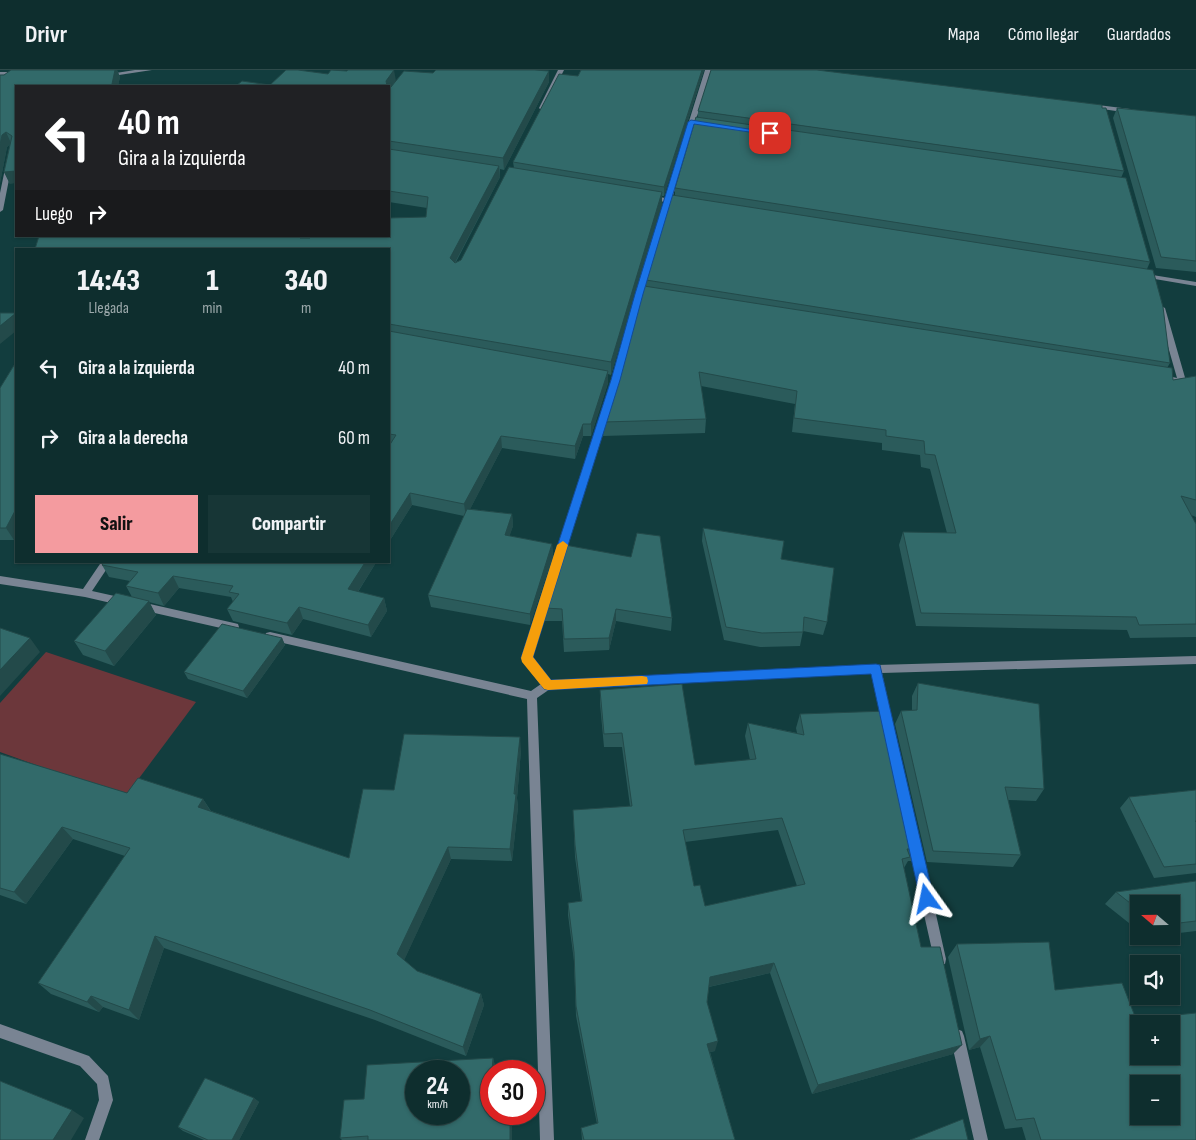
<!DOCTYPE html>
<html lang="es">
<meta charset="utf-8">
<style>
body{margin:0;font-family:"Sofia Sans Condensed",sans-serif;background:#173636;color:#f1f3f6;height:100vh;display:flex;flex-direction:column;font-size:19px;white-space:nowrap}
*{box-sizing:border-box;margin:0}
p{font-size:16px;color:#9ba8aa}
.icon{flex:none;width:28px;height:28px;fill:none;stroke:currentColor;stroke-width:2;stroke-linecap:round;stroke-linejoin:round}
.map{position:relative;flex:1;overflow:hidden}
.drawer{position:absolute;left:15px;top:178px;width:375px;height:315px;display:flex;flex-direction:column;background:#0e2e2e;border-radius:0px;box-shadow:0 1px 4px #0004,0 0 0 1px #2e4a4a}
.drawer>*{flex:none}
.banner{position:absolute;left:15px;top:15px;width:375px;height:152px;border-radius:0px;box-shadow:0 1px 4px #0004,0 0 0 1px #2e4a4a;background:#202124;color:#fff;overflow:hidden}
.needle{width:32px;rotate:290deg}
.tools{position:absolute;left:1130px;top:825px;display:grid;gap:10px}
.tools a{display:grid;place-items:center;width:50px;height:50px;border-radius:0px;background:#0e2e2e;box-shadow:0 1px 4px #0004,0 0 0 1px #2e4a4a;font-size:25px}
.speed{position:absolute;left:405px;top:990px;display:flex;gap:10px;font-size:25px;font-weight:700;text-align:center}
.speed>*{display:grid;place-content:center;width:65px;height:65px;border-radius:50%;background:#0e2e2e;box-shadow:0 1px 4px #0004,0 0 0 1px #2e4a4a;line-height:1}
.speed small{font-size:12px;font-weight:400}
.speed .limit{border:8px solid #d22;background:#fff;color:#111}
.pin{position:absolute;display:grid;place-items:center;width:42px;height:42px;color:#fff;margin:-21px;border-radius:10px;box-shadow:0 2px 8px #0006}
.me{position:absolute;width:55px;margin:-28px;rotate:348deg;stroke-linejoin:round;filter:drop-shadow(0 0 4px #0008)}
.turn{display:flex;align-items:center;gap:18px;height:105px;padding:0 20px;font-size:22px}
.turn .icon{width:65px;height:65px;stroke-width:2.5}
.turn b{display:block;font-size:35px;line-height:42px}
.then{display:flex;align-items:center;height:48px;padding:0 20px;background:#0003;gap:10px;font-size:19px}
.eta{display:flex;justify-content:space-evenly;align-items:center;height:85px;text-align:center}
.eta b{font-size:30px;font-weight:800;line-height:35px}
.primary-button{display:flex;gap:10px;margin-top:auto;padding:10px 20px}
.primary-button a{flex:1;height:58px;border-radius:0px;background:#f49b9f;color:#111;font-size:20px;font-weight:800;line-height:58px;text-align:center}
.primary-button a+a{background:#173636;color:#f1f3f6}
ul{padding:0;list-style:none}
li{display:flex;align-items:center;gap:15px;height:70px;padding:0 20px}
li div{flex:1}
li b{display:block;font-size:19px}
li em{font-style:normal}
header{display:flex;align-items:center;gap:30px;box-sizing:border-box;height:70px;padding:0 25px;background:#0e2e2e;border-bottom:1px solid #2e4a4a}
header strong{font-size:24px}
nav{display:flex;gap:28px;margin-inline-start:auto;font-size:18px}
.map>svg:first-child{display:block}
</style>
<header>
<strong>Drivr</strong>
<nav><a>Mapa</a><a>Cómo llegar</a><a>Guardados</a></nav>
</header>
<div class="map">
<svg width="1196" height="1070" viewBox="0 0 1196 1070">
<rect width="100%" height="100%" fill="#123d3e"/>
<path fill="#6c373b" d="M46,582L196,632L125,727L0,682V633Z"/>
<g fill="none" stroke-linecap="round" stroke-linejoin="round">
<path fill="#798493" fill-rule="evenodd" d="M135,0H152L106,7L103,5Z
M558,0H564L545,38L540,39L539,38Z
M705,0H711L672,129L687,133L684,135L670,133L619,310L532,587L551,611L876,595L1196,586V594L882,603L893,654L892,657L888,659L884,657L883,654L872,603L550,619L537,628L554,1070H540L527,629L270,570L266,569L265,566L266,563L270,562L531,621L541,614L522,588L611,310L664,132L646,127L649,125L665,128Z
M0,2H19L22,4L19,6H0Z
M1090,34L1130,39L1133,41L1130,43L1088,37L1087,36Z
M9,92L12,94L3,140L0,142V123L6,94Z
M1140,203L1196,212V216L1143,207H1140Z
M1158,236H1161L1165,238L1186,311L1185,313L1160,310L1156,307L1160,304L1177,308L1157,238Z
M102,491H112L92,521L128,529L129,532L128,535L124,536L85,527L0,514V506L83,519Z
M141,532L234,553L238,554L239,557L238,560L234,561L137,539L136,536L137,533Z
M913,764L917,765L919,769L946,889L945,894L940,895L935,894L934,889L907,769L909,765Z
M0,954L89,986L108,1006L113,1030L99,1070H85L99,1030L97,1014L80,996L0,968Z
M957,959L962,961L964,966L988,1070H974L950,966L952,961Z"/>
</g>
<path fill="#2b5b5b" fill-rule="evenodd" d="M117,0L120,7L118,15H123V16H16L10,114L4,102L10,74L7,77L0,113V5Z
M581,0H704L664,126H662V134L611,305L608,304V313L591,366H583L575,389L502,378L470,439L512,444L513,456L509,466L552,474L553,486L530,555L431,537L428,525L464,446L412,435L389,472V179L307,168L426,147L427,138L389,132V16L270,15L396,11L549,12L504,100L500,99V107L456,192L461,190L514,98L513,92L578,6Z
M1117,38L1196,46V202L1156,198L1113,48Z
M698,41L1124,101L1121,108L1150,192L1147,199L1170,293L1167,298L1173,310L1196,306V447L1191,445L1196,454V567L1130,568L1127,560L916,556L899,475L903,462L947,463L930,399L921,397L920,385L882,380V373L792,362L795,334L701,316L706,349L705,363L603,366L604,352L646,216V210L675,125V118L698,47Z
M0,318L14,470H0Z
M703,458L781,489L827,552L823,565L803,561L800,576L760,577L724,570L702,471Z
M565,475L672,548L671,561L616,551L609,580L564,582L562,551H545V538Z
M105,491H377L358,522L384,528L387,541L371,567L303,549L292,565L233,551L227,539L233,532L231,527L179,518L164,536L149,532L156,545L114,596L83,585L74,571L132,527L126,516L130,511L109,507L102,495Z
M282,568L285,575L247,628L188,609L184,602Z
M918,613L1044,719L1036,731L1008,730L1021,785L1013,797L927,792L895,654L901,641L912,640V626Z
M600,620L695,695L750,690L745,666L748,653L797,663L796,658L800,644L918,779L911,791H908L904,798L921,877L953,984L812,1024L770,903L709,917L707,932L715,981L710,982L735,1070H582L581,1058L597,1054L576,946L574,891L568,845V833L581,831L575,787L573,740L630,736L622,677H604L600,634ZM778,760L797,816L705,836L694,816L685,772Z
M521,680L517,728L518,737L512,791L451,789L404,890L417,901L481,924L484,935L466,986L375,950L164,878L139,950L103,937L99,942L51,924L38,913L125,786L73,769L26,834L0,825V684L127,723L203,729L211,741L349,788L394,720Z
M1196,720V803L1154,808L1120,738L1129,727Z
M1196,811V861L1171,864V834H1139V861L1105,834L1116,822Z
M957,874L1055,920L1136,949L1196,1070H1026L1022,1057L1005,1059L980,977L969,980L948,887Z
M493,988L495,996V1001H491V1044H512V1070H342L340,1068L364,1029Z
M254,1028L259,1032L239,1070H204L183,1061L178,1057Z"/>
<path fill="#234a4a" d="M93,0H117L120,7L118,16H113Z
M394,0L396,11L389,20V16H387L386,11Z
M702,0H704L664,126V117Z
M549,1V12L504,100L503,88Z
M6,62L11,73L7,77L0,113V75L2,65Z
M499,96L500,107L451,200L450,188Z
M16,101V113L10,114L4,102Z
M662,122V134L611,305V292Z
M301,166H308L303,179L300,168Z
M16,243V261L0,274V256Z
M608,301V313L591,366V354Z
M583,354V366L575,389V376Z
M501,366L502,378L466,447L464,434Z
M410,423L412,435L389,472V456Z
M16,439V465L14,470L6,458Z
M512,444L513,456L506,477L505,465Z
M552,474L553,486L530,555V544Z
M366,491H377L352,531L348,519Z
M173,506L179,518L164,536L158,523Z
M384,528L387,541L371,567L368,555Z
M149,531L156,545L114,596L105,581Z
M299,537L303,549L292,565L287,553Z
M616,539V551L609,580V568Z
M30,568L40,582L0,626V600Z
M282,568L285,575L247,628L243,621Z
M520,667L521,680L517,728L518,737L512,791L510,779Z
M203,729L211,742L198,737Z
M62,757L73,769L26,834L14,822Z
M448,777L451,789L402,895L397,884Z
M155,866L164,878L139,950L129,940Z
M774,893L770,903L708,917L710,907Z
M481,924L484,935L466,986L463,977Z
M91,926L103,937L99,942L87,932Z
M990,966L980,977L969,980L980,969Z
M718,971L715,981L705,983L707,974Z
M962,975L953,984L812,1024L818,1015Z
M493,988L495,996V1001H492Z
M254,1028L259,1032L239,1070H232Z
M72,1040L84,1048L71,1070H53Z
M510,1044H512V1070H510Z"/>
<path fill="#326a6a" stroke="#234a4a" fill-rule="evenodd" d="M11,0H115L112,14L123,15L122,16H16V101L4,102L12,66L6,62L2,65L0,75V5H4Z
M286,0H298L328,4L331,0L347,1L348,0H394L386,11L387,16H236L242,11L270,15Z
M436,0H535L549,1L503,88L389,71V18L391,17L404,1L433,3Z
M581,0H702L664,117L513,92L559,4L578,6Z
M711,0H817L1102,35V38H1106L1124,101L698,41Z
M1117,38L1196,46V191L1161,187Z
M696,47L1126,108L1150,192L675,118Z
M389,79L499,96L450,188L455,193L461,190L509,97L662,122L611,292L389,254V179H35L39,166H301L300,168H310V166H389V148L426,147L428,127L389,121Z
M672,125L1153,200L1163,237L1170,293L646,210Z
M644,216L1172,298L1173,310L1196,306V430L1181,426L1196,454V554L1139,555L1136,547L921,543L903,462L956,463L935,385L925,384L924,371L886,366V360L794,348L797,321L699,302L706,349L604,352Z
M16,241V243L0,256V243H16Z
M389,261L608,301L591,354H583L575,376L501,366L464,434L410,423L389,456V376L396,365L389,364Z
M16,292V439L6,458H0V318Z
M467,439L512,444L505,465L552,474L530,544L428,525Z
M703,458L784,471L781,489L834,498L827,552L804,547L803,562L762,563L726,557Z
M637,463L660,466L672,548L616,539L609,568L564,569L562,539L545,538L565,475L631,487Z
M105,491H366L348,519L384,528L368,555L299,537L287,553L227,539L239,524L229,522L233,516L173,506L158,523L126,516L138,502L102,495Z
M116,523L149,531L105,581L74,571Z
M222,554L282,568L243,621L184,602Z
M0,558L30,568L0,600Z
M918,613L1039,634L1044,719L1005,717L1021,785L933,781L901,641L917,640Z
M682,614L695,695L756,689L748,653L804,665L800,644L887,641L918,779H907L910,787L902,789L921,877H940L962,975L818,1015L774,893L710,907L707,932L718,971L707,974L735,1070H584L581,1058L598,1053L576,936L574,882L568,833L582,831L575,775L573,740L632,736L622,663L604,664L600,620ZM782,748L805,814L705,836L700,815L694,816L683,760Z
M404,664L520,667L514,724H516L510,779L448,777L397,884L417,901L481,924L463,977L370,940L155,866L129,940L91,926L87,932L38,913L130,778L62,757L14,822L0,818V684L127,723L138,708L203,729L198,737L349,788L363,719L394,720Z
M1196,720V751H1195L1196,752V794L1164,797L1129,727Z
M1196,811V851L1171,854V834H1139V840L1116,822Z
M1049,872L1055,920L1122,913L1136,949L1196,943V1070H1041L1034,1048L1016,1050L990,966L980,969L957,874ZM1139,954H1171V986H1139ZM1139,1014H1171V1046H1139Z
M493,988L492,1001H491L490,1030H491V1044H510V1070H368V1066L340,1068L344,1030L364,1029L367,995ZM416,1001H459V1044H416Z
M205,1008L254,1028L232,1070H208L178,1057Z
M0,1011L72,1040L53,1070H0Z
M963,1049L968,1070H910Z"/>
<path fill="#1a73e8" stroke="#114b97" d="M691,50L774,63L770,65L694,54L643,224L620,310L533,587L551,610L876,594L880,595L934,829L932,834L927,836L922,834L920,829L871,604L548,620L544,619L521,588L611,310L635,224L688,52Z"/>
<path fill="#f59e0b" d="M563,471L568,475L533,587L551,610L642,606L647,607L648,611L647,614L548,620L544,619L522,592L521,588L557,475Z"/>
</svg>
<div class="tools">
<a><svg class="needle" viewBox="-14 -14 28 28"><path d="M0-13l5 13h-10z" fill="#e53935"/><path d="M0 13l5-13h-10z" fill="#9ba8aa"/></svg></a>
<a><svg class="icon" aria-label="sound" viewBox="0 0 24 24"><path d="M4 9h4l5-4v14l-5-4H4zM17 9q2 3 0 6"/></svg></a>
<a>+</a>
<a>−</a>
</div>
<div class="speed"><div>24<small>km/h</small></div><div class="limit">30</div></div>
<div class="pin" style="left:770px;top:63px;background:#d93025"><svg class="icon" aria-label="arrive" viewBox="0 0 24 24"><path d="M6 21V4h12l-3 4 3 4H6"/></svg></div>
<svg class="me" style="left:927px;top:829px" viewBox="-20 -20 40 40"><path d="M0-17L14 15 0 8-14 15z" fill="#1a73e8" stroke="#fff" stroke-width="4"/></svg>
<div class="banner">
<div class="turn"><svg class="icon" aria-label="left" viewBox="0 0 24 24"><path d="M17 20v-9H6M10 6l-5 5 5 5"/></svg><div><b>40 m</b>Gira a la izquierda</div></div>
<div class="then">Luego<svg class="icon" aria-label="right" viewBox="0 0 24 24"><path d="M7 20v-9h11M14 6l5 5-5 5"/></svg></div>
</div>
<section class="drawer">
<div class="eta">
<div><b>14:43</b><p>Llegada</p></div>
<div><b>1</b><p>min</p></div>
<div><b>340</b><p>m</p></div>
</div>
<ul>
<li><svg class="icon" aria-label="left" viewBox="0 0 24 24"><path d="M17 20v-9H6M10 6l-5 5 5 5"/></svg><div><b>Gira a la izquierda</b></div><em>40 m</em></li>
<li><svg class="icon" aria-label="right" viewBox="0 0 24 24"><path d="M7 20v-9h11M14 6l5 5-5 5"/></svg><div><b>Gira a la derecha</b></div><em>60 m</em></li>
</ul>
<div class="primary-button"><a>Salir</a><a>Compartir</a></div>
</section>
</div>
